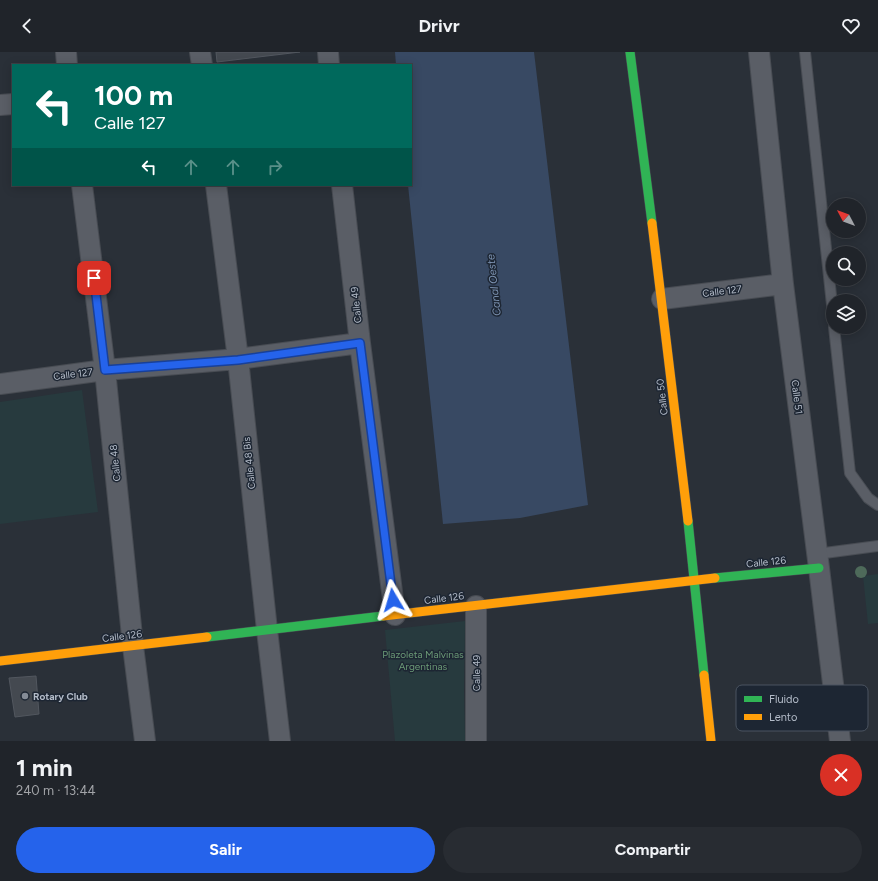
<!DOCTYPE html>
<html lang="es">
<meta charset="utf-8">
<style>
body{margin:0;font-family:Figtree,sans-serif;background:#282c32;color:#f1f3f6;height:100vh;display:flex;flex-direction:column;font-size:15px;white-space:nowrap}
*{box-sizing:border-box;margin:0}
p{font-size:13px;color:#a2a4a8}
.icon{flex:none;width:22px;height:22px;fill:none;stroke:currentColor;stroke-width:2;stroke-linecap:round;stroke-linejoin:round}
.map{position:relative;height:689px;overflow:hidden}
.side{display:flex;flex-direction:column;background:#20242a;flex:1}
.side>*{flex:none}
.guide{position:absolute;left:12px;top:12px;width:400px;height:122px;border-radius:0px;box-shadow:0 2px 10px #0003,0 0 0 1px #3d4147;background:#00695c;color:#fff;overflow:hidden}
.needle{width:26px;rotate:311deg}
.buttons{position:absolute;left:826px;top:146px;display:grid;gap:8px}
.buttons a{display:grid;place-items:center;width:40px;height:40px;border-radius:50%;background:#20242a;box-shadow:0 2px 10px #0003,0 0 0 1px #3d4147;font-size:20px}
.pin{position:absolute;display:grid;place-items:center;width:34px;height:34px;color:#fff;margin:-17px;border-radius:8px;box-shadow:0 2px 6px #0006}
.me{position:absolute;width:44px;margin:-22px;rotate:353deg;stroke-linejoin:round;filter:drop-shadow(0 0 3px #0008)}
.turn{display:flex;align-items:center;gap:14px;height:84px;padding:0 16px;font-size:18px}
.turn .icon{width:52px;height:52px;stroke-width:2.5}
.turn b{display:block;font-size:28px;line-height:34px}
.lanes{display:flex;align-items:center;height:38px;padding:0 16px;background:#0003;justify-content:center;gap:20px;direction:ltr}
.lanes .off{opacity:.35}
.round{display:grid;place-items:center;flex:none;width:42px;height:42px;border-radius:21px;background:#282c32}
.head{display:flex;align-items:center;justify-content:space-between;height:68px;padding:0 16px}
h1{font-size:24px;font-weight:700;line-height:30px}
.cta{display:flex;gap:8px;margin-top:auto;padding:8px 16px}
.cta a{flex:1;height:46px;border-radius:24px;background:#2563eb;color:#fff;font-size:16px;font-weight:700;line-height:46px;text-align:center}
.cta a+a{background:#282c32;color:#f1f3f6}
header{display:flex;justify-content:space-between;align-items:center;height:52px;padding:0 16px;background:#20242a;font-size:18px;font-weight:700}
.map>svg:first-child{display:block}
</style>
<header><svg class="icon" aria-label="back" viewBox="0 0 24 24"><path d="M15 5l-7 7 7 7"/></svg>Drivr<svg class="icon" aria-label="heart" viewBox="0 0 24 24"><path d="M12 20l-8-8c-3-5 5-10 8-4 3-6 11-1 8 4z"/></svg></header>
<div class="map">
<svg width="878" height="689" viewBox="0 0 878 689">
<rect width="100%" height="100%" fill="#2a3038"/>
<path fill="#273a3e" d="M82,338L98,460L0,472V350Z
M878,522V571L868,572L863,524Z
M465,569L464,638L465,689H395L385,578Z"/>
<path fill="#384963" d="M395,0H534L588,453L520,466L443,472L408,133H411V13H396Z"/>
<path fill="#444950" stroke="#52575f" d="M216,0H300L217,10Z
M36,624L39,662L15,665L9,626Z"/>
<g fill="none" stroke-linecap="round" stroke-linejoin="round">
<defs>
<path id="lane" d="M805,0L833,262
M834,275L850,421L868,446L878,453
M817,502L878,494"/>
<path id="street" d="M66,0L67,13
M200,0L202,13
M328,0L329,13
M759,0L783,232L819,516L840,689
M0,53L13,52
M82,133L105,318L133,594L145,689
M216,133L238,307L267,578L280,689
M342,133L360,291L395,563
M662,247L783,232
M0,332L105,318L238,307L360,291
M476,554V689"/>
<path id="fast" d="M630,0L652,171
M688,469L704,623
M715,526L819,516
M207,585L383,564"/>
<path id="slow" d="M652,171L688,469
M383,564L715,526
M0,609L207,585
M704,623L711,689"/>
</defs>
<use href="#lane" stroke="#484c53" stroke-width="12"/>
<use href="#street" stroke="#484c53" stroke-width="22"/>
<use href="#fast" stroke="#484c53" stroke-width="10"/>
<use href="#slow" stroke="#484c53" stroke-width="10"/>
<use href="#lane" stroke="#5a5e66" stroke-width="10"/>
<use href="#street" stroke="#5a5e66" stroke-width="20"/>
<use href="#fast" stroke="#30b455" stroke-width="9"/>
<use href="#slow" stroke="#ff9f0a" stroke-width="9"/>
</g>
<circle fill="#4e6a5a" cx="861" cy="520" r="6"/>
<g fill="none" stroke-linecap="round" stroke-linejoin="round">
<defs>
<path id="route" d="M94,226L105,318L238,308L360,291L393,548"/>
</defs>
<use href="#route" stroke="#184099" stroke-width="10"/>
<use href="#route" stroke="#2563eb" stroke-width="7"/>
</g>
<circle fill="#848b96" stroke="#1d2633" stroke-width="1.5" cx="25" cy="644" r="4"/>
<g text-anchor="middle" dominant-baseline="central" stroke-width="3" stroke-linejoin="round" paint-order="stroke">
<g font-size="10" fill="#b4bcc9" stroke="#1d2633">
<text transform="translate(722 239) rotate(-7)">Calle 127</text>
<text transform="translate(356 253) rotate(-96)">Calle 49</text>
<text transform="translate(73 322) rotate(-7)">Calle 127</text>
<text transform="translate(662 345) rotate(-97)">Calle 50</text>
<text transform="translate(797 345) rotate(83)">Calle 51</text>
<text transform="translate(115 411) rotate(-96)">Calle 48</text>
<text transform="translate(249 411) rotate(-96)">Calle 48 Bis</text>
<text transform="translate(766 510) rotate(-6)">Calle 126</text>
<text transform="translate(444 546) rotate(-7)">Calle 126</text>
<text transform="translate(122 584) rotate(-7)">Calle 126</text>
<text transform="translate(476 621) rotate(-90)">Calle 49</text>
</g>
<g font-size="10" fill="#6b9a76" stroke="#1d2633">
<text x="423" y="602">Plazoleta Malvinas<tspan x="423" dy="12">Argentinas</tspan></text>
</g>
<g font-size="10" font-weight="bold" fill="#b4bcc9" stroke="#1d2633" text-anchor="start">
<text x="33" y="644">Rotary Club</text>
</g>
<g font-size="11" font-style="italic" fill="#7c92b1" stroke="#1d2633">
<text transform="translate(494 233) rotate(-96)">Canal Oeste</text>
</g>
</g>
<rect x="736" y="633" width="132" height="46" rx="6" fill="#1d2633" stroke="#4a5360" stroke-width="1"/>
<rect x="744" y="644" width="18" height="6" fill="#30b455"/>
<rect x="744" y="662" width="18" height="6" fill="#ff9f0a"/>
<g font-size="11" fill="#b4bcc9">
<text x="769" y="651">Fluido</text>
<text x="769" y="669">Lento</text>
</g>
</svg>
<div class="buttons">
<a><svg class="needle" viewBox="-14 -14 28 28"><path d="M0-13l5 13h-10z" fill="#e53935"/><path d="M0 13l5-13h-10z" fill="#a2a4a8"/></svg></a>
<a><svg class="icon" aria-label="search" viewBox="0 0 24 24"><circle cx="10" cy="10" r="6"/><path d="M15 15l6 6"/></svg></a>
<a><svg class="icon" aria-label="layers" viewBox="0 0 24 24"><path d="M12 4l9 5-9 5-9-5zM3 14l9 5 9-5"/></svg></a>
</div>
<div class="pin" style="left:94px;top:226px;background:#d93025"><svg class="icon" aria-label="arrive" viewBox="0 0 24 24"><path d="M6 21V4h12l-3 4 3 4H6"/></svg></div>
<svg class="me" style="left:393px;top:548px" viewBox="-20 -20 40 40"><path d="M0-17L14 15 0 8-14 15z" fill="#2563eb" stroke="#fff" stroke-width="4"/></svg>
<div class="guide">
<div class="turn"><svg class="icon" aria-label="left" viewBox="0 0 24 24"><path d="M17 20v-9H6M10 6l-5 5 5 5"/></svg><div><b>100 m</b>Calle 127</div></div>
<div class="lanes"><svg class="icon" aria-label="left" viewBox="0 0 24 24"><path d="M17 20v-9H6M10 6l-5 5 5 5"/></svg><svg class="icon off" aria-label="ahead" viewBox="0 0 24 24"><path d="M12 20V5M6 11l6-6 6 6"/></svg><svg class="icon off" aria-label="ahead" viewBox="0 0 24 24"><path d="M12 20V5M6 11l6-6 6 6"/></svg><svg class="icon off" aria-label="right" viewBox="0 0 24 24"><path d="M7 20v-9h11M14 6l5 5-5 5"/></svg></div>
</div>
</div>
<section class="side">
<div class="head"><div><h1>1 min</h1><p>240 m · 13:44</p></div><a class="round" style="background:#d93025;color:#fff"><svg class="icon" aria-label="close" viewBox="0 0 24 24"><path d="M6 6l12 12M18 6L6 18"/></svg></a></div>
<div class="cta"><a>Salir</a><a>Compartir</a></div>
</section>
